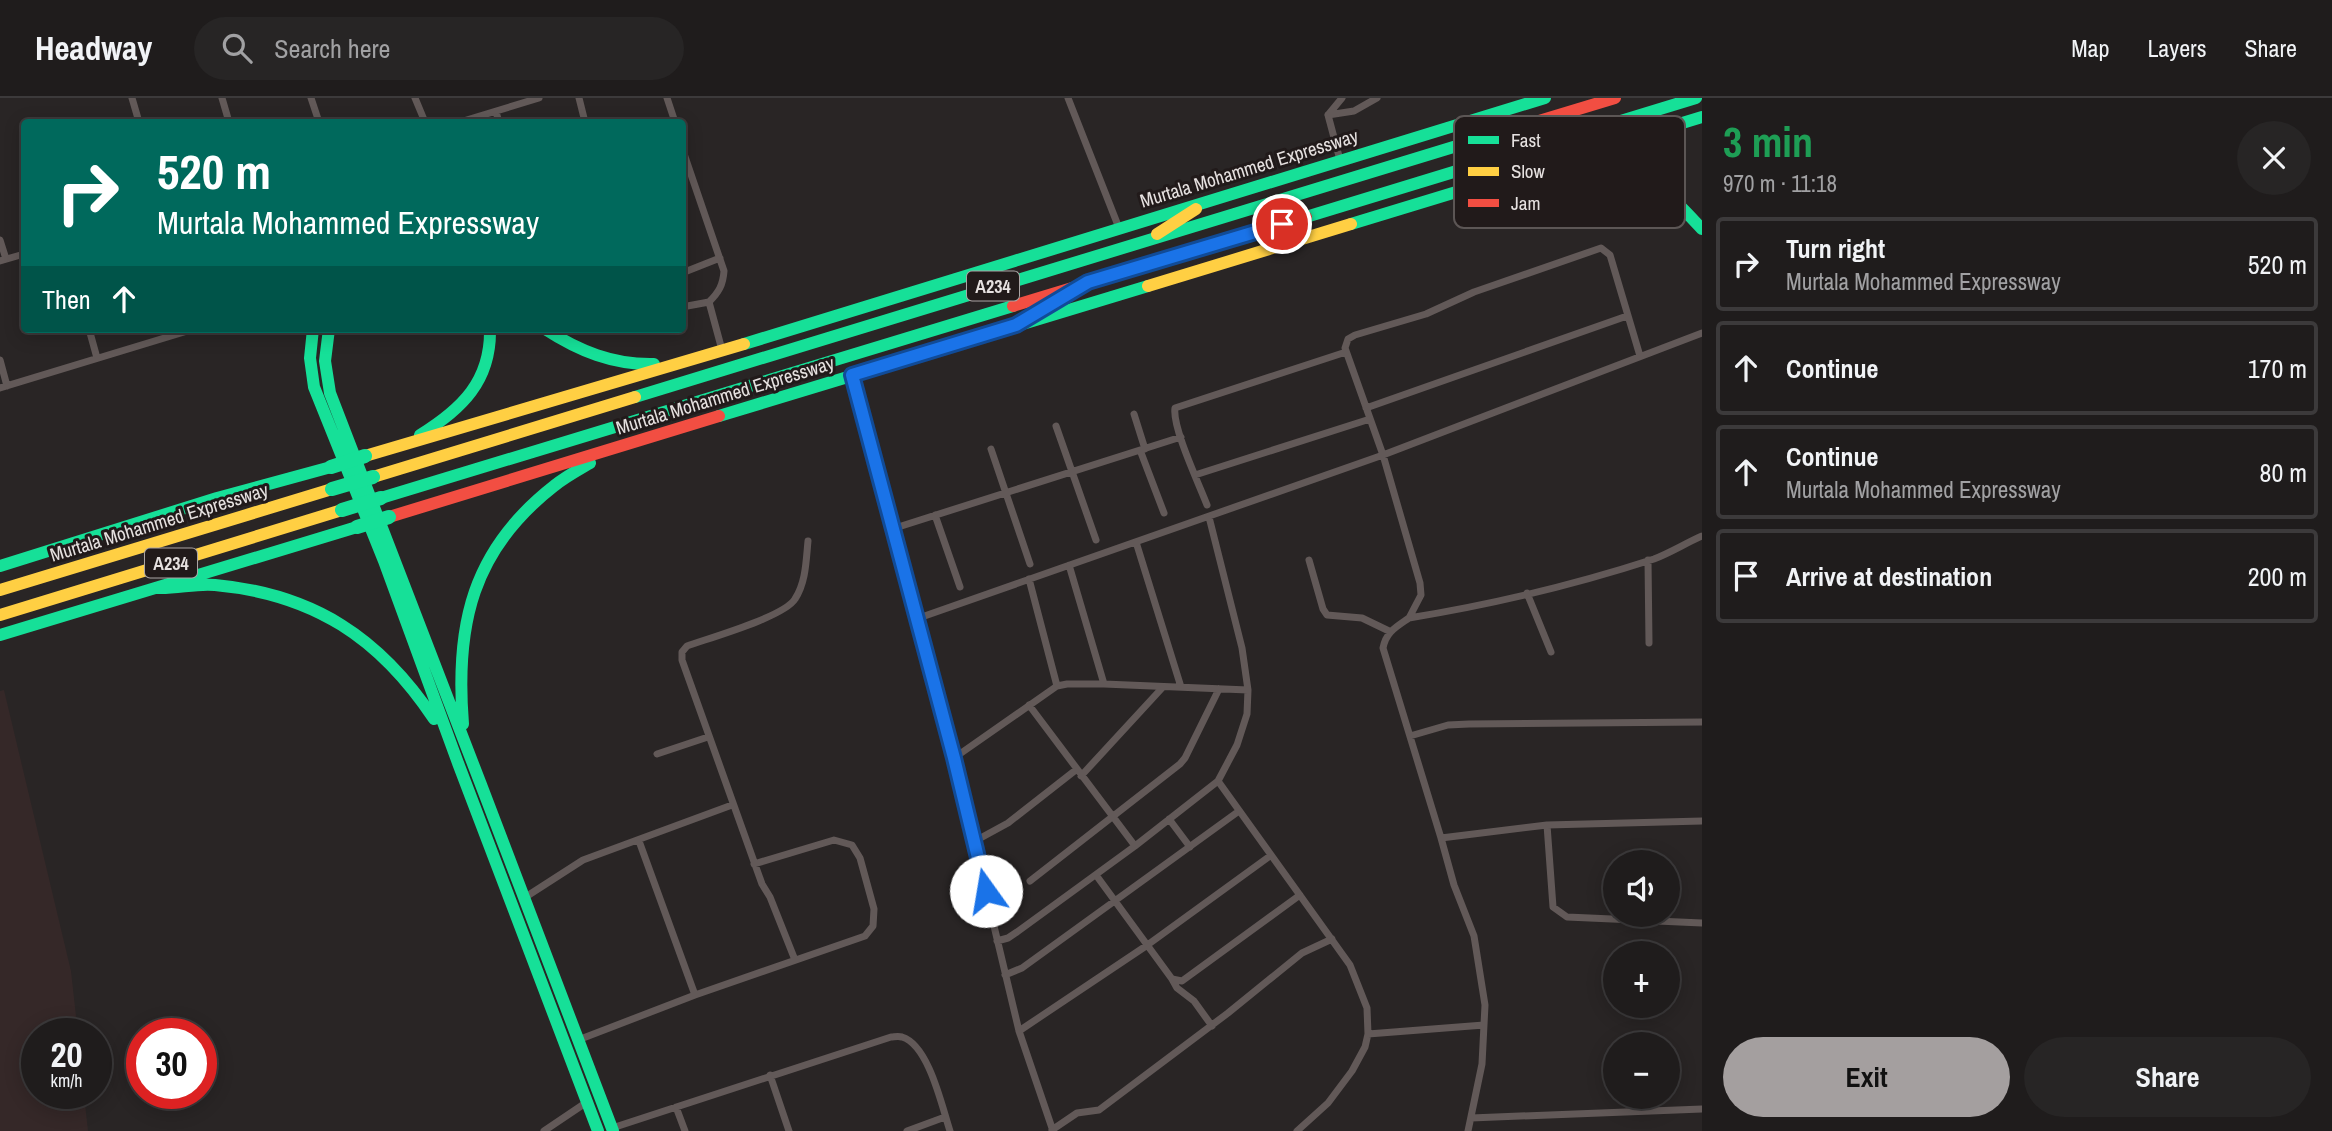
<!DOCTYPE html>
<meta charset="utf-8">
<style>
body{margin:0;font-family:"Archivo Narrow",sans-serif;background:#272525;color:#f1f3f6;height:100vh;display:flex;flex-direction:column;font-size:26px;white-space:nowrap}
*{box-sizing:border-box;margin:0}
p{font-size:23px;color:#a1a1a3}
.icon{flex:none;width:38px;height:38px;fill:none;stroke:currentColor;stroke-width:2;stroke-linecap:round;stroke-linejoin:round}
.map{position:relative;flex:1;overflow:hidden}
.side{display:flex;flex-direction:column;background:#1f1c1c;width:630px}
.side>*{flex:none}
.banner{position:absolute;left:21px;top:21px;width:665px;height:214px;border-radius:7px;box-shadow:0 4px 18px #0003,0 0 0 2px #3c3a3b;background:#00695c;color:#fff;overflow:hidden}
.fabs{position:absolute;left:1603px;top:752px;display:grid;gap:14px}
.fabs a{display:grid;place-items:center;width:77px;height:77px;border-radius:50%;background:#1f1c1c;box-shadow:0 4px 18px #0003,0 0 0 2px #3c3a3b;font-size:35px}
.speed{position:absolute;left:21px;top:920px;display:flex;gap:14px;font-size:35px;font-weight:700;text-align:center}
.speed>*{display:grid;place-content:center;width:91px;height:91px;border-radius:50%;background:#1f1c1c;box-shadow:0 4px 18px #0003,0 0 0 2px #3c3a3b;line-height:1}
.speed small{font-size:18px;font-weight:400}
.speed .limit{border:10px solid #d22;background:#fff;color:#111}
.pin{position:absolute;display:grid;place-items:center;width:60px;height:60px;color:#fff;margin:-30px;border:4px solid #fff;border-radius:50%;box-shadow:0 2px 7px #0007}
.me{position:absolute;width:77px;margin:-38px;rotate:347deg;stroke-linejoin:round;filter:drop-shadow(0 0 5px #0008)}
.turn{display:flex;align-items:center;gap:24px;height:147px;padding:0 21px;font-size:32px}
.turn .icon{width:91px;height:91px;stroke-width:2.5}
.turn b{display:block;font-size:49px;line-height:60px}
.then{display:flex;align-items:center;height:66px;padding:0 21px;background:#0003;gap:14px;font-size:26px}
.round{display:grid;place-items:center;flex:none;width:74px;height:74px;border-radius:37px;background:#272525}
.overview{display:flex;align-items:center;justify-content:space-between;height:119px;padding:0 21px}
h1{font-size:42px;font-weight:700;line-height:52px;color:#1e9e55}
.cta{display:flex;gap:14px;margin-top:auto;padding:14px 21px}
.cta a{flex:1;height:80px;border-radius:42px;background:#a49f9f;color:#111;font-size:28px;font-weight:700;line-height:80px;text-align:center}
.cta a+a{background:#272525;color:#f1f3f6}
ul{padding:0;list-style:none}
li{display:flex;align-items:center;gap:21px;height:94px;margin:0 14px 10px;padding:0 7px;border:4px solid #3c3a3b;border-radius:7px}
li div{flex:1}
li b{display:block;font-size:26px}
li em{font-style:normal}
header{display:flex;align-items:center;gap:42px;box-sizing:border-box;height:98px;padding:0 35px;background:#1f1c1c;border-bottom:2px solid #3c3a3b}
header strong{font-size:33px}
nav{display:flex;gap:38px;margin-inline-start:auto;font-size:24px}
.search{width:490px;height:63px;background:#272525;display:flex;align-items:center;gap:18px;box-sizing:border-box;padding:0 24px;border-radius:38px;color:#a1a1a3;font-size:26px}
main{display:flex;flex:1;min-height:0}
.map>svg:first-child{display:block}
</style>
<header>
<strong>Headway</strong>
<div class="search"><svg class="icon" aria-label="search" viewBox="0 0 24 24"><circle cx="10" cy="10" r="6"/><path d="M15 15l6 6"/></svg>Search here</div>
<nav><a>Map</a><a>Layers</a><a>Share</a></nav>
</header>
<main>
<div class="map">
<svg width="1702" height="1033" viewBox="0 0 1702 1033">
<rect width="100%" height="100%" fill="#292525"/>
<path fill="#352828" d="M4,592L71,873L78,936H37V996H84L88,1033H0V593Z"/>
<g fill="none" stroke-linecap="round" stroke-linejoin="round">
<path stroke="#625958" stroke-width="7" d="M132,0L139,24
M222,0L229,24
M311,0L319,24
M415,0L425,24
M579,0L585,24
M667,0L675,24
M1068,0L1119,130
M496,14L499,24
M1328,17L1354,13L1377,0
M1328,17L1340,62
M1328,17L1342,0
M460,24L539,0
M682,50L724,173C723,187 719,194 709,204L722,252
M0,142L6,161
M0,163L24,156
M682,175L720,160
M682,209L709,204
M89,231L97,260
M1640,258L1610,157L1601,150L1474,194L1426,216L1355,237L1348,241L1345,250L1383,357L1420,485L1421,497L1409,520C1489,507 1577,486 1654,461C1670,455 1686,445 1702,438
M0,262L7,288
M852,277L954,660L1019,933L1053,1033
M0,290L194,231
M1366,310L1627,218
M1134,316L1145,351
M1056,328L1096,442
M991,351L1030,466
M1140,352L1164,415
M1195,377L1370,321
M1207,407C1199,386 1172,329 1175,310L1346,254
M935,417L960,489
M892,431L1181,339
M1136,444L1181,589
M1309,462L1323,511L1327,517L1362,520L1389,533
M1648,462L1649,545
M1069,467L1104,586
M1029,481L1057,588
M1527,495L1551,554
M1409,520C1396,529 1386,534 1383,550L1441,740L1547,727L1702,723
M916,521L1383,357L1702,235
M1029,607L1135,748
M1410,638L1448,627L1469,626L1702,624
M657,656L708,639
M954,660L1057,588L1067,586H1104L1248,592
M1081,678L1163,589
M1218,683L1350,867L1367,910L1368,936L1365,949L1352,973L1328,1005L1297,1033
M1169,721L1190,749
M1547,727L1553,809L1567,819L1702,825
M1441,740L1454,787L1474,838L1485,907L1482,966L1468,1033
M639,743L695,897
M975,743L1008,725L1077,671
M1096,777L1172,881L1182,883L1300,797
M1030,783L1180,666L1185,660L1219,591
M524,800L583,762L732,707
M997,843L1008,840L1017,834L1135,748L1218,683L1237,647L1247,616L1248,592L1242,550L1209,419
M795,862L770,799L762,786L682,562V554L687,548C709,540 784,519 795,501C806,484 806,463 808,443
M1005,877L1022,870L1239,713
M1172,881L1177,890L1194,903L1212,928
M1019,933L1146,848L1270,758
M1368,936L1484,927
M578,942L695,897L865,838L873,828L874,811L860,760L852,747L834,742L754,766
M770,977L789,1033
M676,1009L685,1033
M1471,1020L1702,1011
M612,1030L891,939C894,939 898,938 902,939C929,947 942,1009 950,1033
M1052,1032L1077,1015L1099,1012L1228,915L1302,855L1332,841
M544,1033L587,1004
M907,1033L945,1019"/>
<path stroke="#16e098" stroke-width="12" d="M1580,60C1639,62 1664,91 1702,131
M1306,119L1696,0
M1351,126L1702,19
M313,231L310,260L314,289L384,463L458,665
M329,231L325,263L330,295L480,684
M545,231C579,253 613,267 654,266
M744,246L1545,0
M635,299L1460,47
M719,318L1148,188
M420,337C462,311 491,283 490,231
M381,400L1013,208
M0,468L217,400L331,369
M157,490C177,491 196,485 215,487C314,496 380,540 434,621
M0,537L357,429
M463,626C455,527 472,452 554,388C565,379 578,372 590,365
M458,665L598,1033
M480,684L613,1033"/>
<path stroke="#ffcf43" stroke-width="12" d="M1157,136L1196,111
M1148,188L1351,126
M365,358L744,246
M373,379L635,299
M0,492L332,391
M0,517L342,412"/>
<path stroke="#f24e42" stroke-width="12" d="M1460,47L1615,0
M1013,208L1306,119
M389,419L719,318"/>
<path stroke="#16e098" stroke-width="14" d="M331,369L365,358
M332,391L373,379
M342,412L381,400
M357,429L389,419"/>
</g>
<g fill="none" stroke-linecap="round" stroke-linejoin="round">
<defs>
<path id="route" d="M986,793L954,660L852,277L1016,227L1088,184L1282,126"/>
</defs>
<use href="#route" stroke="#114b97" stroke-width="18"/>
<use href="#route" stroke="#1a73e8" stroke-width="12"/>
</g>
<g text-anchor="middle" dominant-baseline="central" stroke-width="6" stroke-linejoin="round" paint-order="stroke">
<g fill="#211a1a" stroke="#aba5a5" stroke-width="2">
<rect x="967" y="173.5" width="52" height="29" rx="5"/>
<rect x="145" y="450.5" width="52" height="29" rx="5"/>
</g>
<g font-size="18" font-weight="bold" fill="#e6e1e0">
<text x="993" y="188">A234</text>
<text x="171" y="465">A234</text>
</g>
<g font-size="19" fill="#e6e1e0" stroke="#211a1a">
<text transform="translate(1249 70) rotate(-17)">Murtala Mohammed Expressway</text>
<text transform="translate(725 297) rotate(-17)">Murtala Mohammed Expressway</text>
<text transform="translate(159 424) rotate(-17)">Murtala Mohammed Expressway</text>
</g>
</g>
<rect x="1454" y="18" width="231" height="112" rx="10" fill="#211a1a" stroke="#5c5655" stroke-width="2"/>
<rect x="1468" y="38" width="31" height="8" fill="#16e098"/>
<rect x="1468" y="69" width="31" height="9" fill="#ffcf43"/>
<rect x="1468" y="101" width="31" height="8" fill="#f24e42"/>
<g font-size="19" fill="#e6e1e0">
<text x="1511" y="49">Fast</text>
<text x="1511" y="80">Slow</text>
<text x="1511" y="112">Jam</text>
</g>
</svg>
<div class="fabs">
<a><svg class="icon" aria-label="sound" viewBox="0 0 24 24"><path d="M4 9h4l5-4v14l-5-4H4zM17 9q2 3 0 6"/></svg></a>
<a>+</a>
<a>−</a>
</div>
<div class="speed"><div>20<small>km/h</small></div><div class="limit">30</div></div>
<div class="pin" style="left:1282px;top:126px;background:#d93025"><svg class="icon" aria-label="arrive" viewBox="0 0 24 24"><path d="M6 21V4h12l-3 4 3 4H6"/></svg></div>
<svg class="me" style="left:986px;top:793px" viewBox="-20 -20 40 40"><circle r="19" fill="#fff"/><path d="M0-13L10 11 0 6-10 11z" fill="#1a73e8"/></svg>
<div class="banner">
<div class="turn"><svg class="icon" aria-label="right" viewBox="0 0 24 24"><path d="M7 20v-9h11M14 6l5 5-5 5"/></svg><div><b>520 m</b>Murtala Mohammed Expressway</div></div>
<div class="then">Then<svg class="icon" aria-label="ahead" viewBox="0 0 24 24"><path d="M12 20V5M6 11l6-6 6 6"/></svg></div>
</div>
</div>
<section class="side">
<div class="overview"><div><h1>3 min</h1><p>970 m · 11:18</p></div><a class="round"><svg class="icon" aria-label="close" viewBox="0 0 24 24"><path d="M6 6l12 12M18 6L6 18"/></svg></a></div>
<ul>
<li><svg class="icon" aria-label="right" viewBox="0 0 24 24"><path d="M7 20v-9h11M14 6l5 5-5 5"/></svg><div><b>Turn right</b><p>Murtala Mohammed Expressway</p></div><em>520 m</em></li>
<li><svg class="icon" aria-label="ahead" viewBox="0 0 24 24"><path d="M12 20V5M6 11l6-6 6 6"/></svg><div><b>Continue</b></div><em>170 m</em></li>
<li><svg class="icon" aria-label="ahead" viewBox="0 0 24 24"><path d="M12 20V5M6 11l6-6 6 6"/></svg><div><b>Continue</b><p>Murtala Mohammed Expressway</p></div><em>80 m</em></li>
<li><svg class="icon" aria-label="arrive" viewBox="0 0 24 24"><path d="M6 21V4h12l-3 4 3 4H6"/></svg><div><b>Arrive at destination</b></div><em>200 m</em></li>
</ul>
<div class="cta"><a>Exit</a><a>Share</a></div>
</section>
</main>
